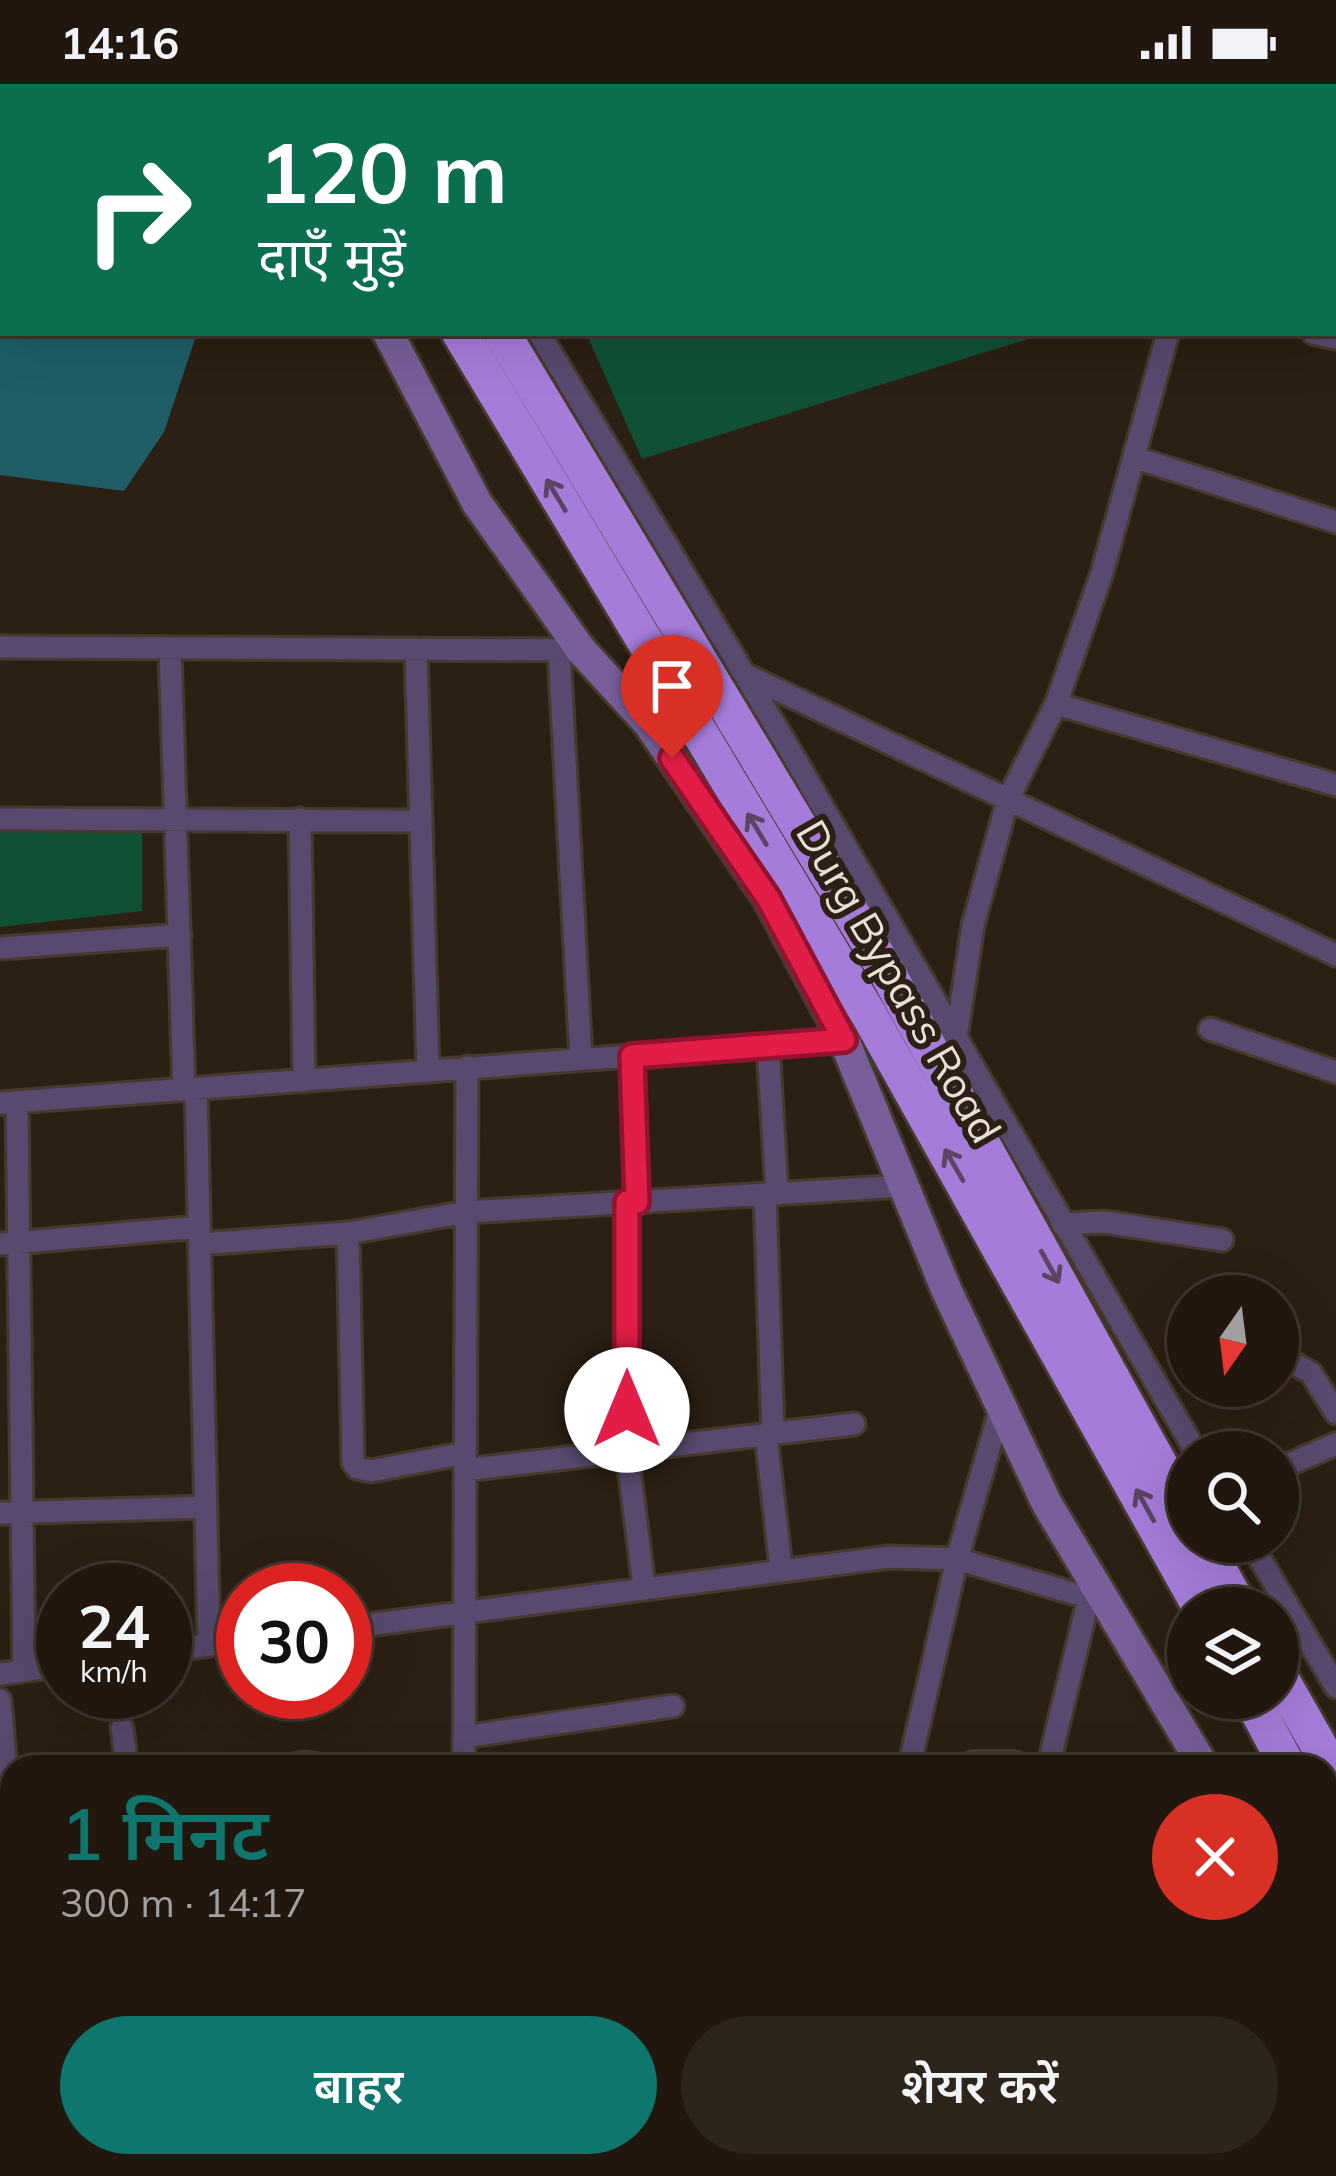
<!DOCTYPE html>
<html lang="hi">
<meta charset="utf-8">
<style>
body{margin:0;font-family:Mulish,"Noto Sans Devanagari",sans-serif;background:#2d241c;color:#f1f3f6;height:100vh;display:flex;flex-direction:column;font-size:45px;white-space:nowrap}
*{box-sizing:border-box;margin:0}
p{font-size:39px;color:#a29f9e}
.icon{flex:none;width:66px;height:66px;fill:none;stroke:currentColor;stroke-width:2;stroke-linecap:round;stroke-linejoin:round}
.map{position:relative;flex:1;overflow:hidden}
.drawer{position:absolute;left:0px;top:1671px;width:1338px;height:423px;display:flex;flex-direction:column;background:#21170e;border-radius:36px 36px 0 0;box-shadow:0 12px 48px #0002,0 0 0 3px #3e362e}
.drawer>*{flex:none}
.hud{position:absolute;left:0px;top:0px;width:1338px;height:252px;box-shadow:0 12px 48px #0002,0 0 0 3px #3e362e;background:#0b6e4f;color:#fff;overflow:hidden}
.needle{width:78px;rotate:194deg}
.fabs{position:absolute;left:1167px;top:1191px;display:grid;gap:24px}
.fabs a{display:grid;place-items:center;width:132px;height:132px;border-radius:50%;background:#21170e;box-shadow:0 12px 48px #0002,0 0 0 3px #3e362e;font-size:60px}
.speed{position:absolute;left:36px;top:1479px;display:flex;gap:24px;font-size:60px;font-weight:700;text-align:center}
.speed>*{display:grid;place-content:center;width:156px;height:156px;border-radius:50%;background:#21170e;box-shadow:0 12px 48px #0002,0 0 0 3px #3e362e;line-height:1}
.speed small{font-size:30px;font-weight:400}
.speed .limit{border:18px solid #d22;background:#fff;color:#111}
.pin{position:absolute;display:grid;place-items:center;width:102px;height:102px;color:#fff;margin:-123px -51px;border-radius:50% 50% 50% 0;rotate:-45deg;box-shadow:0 0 12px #0007}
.pin .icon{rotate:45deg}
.me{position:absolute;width:132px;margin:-66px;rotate:0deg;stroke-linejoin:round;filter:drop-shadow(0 0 9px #0008)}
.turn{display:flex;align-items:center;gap:42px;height:252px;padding:0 60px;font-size:54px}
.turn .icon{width:156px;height:156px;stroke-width:2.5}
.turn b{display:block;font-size:84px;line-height:102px}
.round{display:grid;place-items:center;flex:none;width:126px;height:126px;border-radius:63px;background:#2d241c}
.overview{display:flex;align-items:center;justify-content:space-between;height:204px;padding:0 60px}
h1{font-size:72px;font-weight:600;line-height:90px;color:#0f766e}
.primary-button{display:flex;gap:24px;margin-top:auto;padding:24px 60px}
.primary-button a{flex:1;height:138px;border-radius:72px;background:#0f766e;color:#fff;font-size:48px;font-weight:600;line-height:138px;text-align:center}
.primary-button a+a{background:#2d241c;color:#f1f3f6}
.status{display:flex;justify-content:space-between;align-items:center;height:84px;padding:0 60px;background:#21170e;direction:ltr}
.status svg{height:33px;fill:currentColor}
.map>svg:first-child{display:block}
</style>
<div class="status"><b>14:16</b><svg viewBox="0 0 49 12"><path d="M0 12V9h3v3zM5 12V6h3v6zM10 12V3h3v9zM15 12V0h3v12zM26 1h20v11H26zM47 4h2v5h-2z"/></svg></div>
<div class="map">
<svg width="1336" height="2092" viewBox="0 0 1336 2092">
<rect width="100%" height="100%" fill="#2c1f13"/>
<path fill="#105136" d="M497,0H1133V3H496Z
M586,249H1047L642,375Z
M0,743H142V827L0,843Z"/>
<path fill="#1f5e67" d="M0,0L91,3H3V249H197L164,348L124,407L0,391Z"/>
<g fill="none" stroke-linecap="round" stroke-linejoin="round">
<path stroke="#1f5e67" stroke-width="21" d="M1301,0L1304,3
M1335,27L1336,28
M1326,1867L1336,1855
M1111,2092L1121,2082"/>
<defs>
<path id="lane" d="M881,0V3"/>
<path id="street" d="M381,0L383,3
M1161,0L1162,3
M539,249L788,663L1196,1368
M1313,249L1336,254
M1136,374L1336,438
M0,563L581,566
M170,564L184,1006
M416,565L428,986
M559,566L581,975
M746,591L1336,871
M1056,620L1336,701
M0,735L421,737
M300,735L304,997
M0,864L180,851
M1210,945L1336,988
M956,954L973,841L1008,715L1056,620L1102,489L1168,249
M768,962L777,1110
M631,972L637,1118
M196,1005L209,1561L243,1557
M17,1018L24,1586
M0,1019L844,956
M765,1110L773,1351
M627,1118V1367L644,1503
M1062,1140L1105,1138L1222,1156
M348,1149L353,1378L357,1384L371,1387L465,1369
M0,1160L199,1143
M200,1160L348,1149L466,1128L904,1102
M1278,1270L1311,1289L1336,1329
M766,1351L781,1484
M1278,1385L1336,1360
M465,1386L854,1340
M0,1429L206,1423
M1250,1458L1336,1603
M345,1544L889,1473L957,1475L1106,1519
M165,1567L209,1561
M0,1590L63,1581
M0,1616L12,1756
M122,1644L127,1683
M464,1653L673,1622
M282,1683L306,1679L331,1683
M464,1683L467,983
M909,1683L957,1475L1001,1323
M1048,1683L1089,1513
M0,1950L12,1948
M0,2079L12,2077
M220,2082L221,2092
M367,2082L368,2092
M958,2082L1006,2092
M458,2092L461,2082
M737,2092L740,2082
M1071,2092L1080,2082"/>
<path id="secondary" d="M228,0L232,3
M388,249L477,419L581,566L648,639L768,814L844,956L946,1205L1047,1420L1204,1683
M974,1683H1013
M0,1807L12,1805
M1326,1882L1336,1899"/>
<path id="highway" d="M280,0L283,3
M329,0L332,3
M460,249L869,931L1201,1524
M502,249L888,890L1188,1432
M1203,1458L1240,1524
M1278,1590L1336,1692
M1251,1614L1288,1683
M1326,1751L1336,1769"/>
</defs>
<use href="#lane" stroke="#463a2e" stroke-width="16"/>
<use href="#street" stroke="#463a2e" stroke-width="27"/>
<use href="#secondary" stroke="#463a2e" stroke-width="36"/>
<use href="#highway" stroke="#463a2e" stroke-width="42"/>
<use href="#lane" stroke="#59496e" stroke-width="10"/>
<use href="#street" stroke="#59496e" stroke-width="21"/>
<use href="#secondary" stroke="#785e9a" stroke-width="30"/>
<use href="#highway" stroke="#a57cda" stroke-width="36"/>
</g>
<defs><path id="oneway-shaft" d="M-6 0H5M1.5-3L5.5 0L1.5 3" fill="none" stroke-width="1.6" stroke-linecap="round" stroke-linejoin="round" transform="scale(3)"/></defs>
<g stroke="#5c4463">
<use href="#oneway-shaft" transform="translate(556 411) rotate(-121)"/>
<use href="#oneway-shaft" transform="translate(757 745) rotate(-121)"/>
<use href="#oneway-shaft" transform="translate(954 1081) rotate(-120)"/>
<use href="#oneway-shaft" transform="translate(1050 1183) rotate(61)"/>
<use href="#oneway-shaft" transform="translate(1145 1421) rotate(-119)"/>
</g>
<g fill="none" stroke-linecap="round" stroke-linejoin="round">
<defs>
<path id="route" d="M627,1326V1118H637L632,972L844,956L768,814L672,674"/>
</defs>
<use href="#route" stroke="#92132f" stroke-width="30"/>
<use href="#route" stroke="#e11d48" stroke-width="21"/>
</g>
<g text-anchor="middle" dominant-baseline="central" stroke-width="12" stroke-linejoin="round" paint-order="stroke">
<g font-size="42" fill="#e8dfd7" stroke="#2c1f13">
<text transform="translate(899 897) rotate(60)">Durg Bypass Road</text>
</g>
</g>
</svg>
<div class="fabs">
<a><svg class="needle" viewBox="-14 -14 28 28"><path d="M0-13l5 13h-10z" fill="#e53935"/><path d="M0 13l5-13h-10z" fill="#a29f9e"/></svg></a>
<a><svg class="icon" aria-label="search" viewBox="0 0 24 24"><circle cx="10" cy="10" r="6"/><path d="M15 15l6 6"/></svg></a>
<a><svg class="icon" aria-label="layers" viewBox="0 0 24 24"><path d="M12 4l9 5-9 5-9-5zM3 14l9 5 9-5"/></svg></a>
</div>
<div class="speed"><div>24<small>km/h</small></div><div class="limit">30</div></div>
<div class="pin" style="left:672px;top:674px;background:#d93025"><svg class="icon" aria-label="arrive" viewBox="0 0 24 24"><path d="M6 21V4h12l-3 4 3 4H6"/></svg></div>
<svg class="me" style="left:627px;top:1326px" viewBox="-20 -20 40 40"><circle r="19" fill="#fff"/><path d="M0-13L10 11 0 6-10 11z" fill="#e11d48"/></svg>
<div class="hud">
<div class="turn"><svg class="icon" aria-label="right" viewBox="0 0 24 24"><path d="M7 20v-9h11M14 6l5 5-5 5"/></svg><div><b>120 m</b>दाएँ मुड़ें</div></div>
</div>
<section class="drawer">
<div class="overview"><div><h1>1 मिनट</h1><p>300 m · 14:17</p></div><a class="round" style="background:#d93025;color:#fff"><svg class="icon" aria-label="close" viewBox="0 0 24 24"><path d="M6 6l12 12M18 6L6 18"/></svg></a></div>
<div class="primary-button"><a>बाहर</a><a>शेयर करें</a></div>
</section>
</div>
